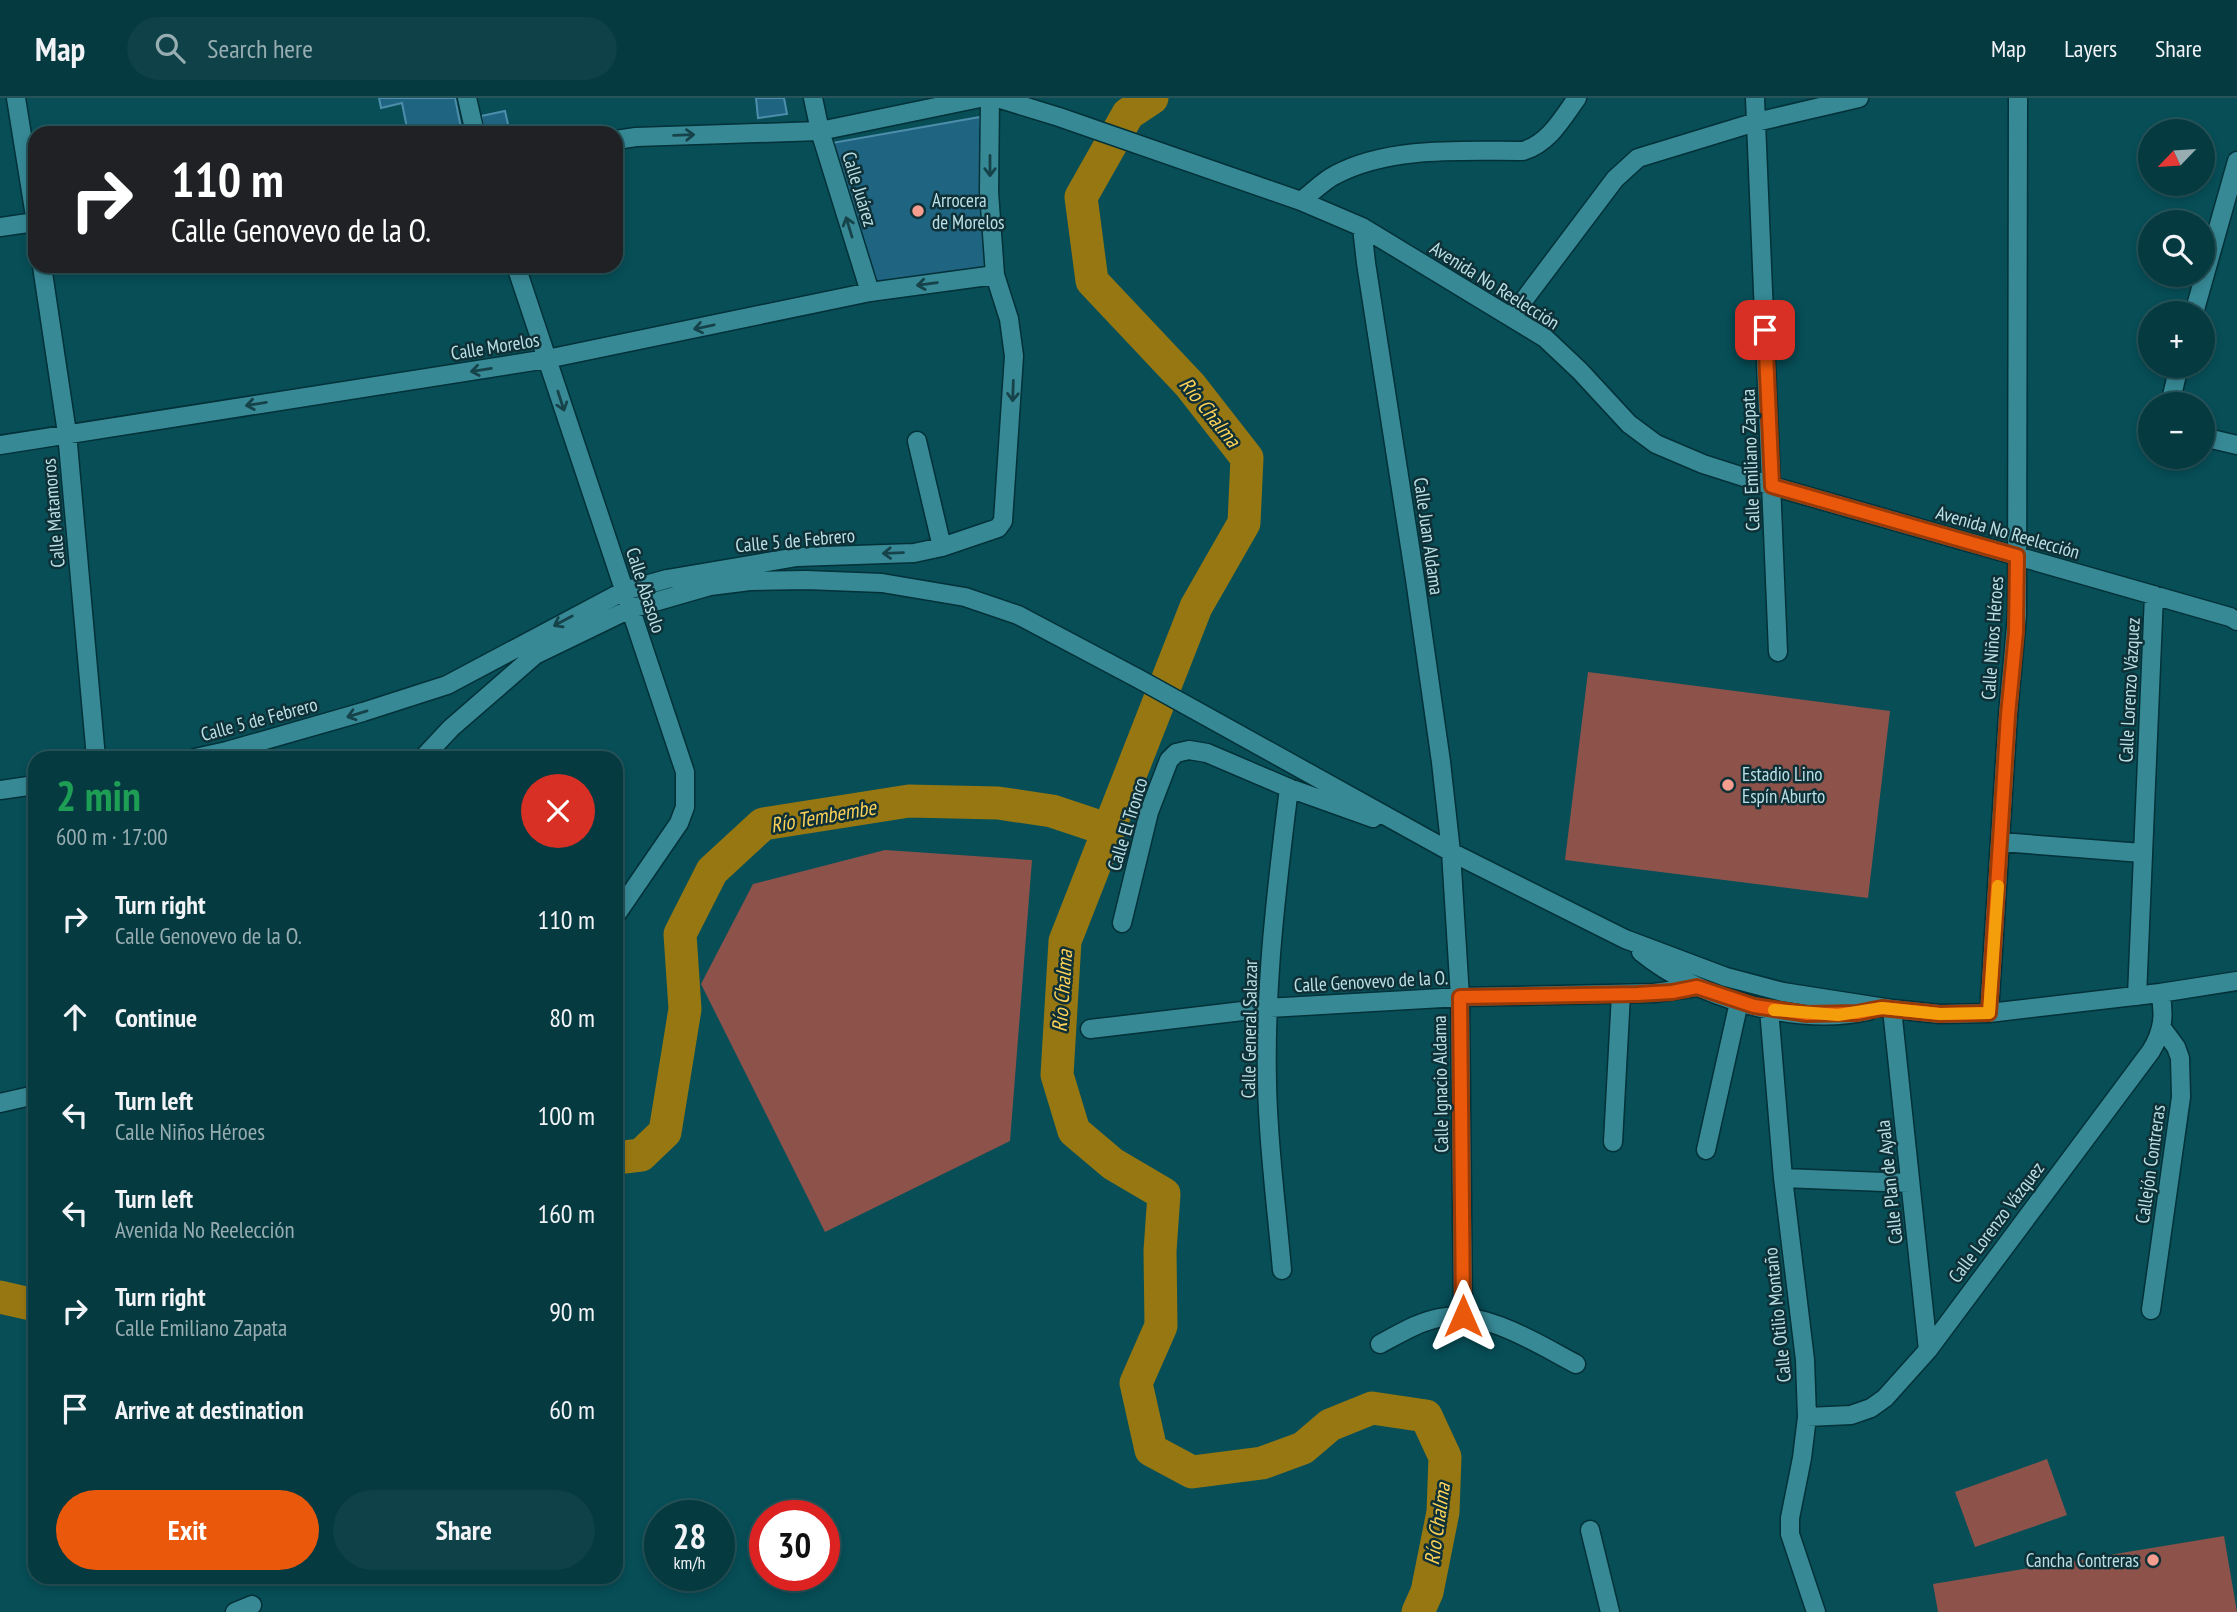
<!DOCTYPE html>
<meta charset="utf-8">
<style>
body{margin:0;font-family:"PT Sans Narrow",sans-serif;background:#0e4148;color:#f1f3f6;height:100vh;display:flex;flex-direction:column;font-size:26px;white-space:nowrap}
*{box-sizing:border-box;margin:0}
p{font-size:23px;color:#97adb1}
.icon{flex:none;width:38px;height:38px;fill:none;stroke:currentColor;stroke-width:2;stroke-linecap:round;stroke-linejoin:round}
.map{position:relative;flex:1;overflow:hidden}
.panel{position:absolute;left:28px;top:653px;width:595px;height:833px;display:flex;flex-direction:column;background:#053a41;border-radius:21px;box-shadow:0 4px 10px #0003,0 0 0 2px #26545a}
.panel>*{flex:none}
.top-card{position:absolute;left:28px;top:28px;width:595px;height:147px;border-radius:21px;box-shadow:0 4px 10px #0003,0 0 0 2px #26545a;background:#202124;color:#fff;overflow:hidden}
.needle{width:46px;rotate:245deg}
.controls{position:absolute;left:2138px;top:21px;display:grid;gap:14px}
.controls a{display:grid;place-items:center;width:77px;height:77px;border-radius:50%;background:#053a41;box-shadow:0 4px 10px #0003,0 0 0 2px #26545a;font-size:35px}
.speed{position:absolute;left:644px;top:1402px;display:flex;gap:14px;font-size:35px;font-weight:700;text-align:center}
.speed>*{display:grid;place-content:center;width:91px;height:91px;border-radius:50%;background:#053a41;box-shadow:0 4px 10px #0003,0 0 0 2px #26545a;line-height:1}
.speed small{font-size:18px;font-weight:400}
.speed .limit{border:10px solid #d22;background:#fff;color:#111}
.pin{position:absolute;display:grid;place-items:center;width:60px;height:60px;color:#fff;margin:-30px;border-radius:14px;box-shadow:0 4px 10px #0006}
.me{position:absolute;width:77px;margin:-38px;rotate:0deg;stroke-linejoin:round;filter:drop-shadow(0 0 5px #0008)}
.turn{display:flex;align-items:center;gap:24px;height:147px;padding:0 28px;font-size:32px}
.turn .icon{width:91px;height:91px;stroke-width:2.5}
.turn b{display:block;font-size:49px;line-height:60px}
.round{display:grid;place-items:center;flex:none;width:74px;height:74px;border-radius:37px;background:#0e4148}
.head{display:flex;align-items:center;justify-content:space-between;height:119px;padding:0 28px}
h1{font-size:42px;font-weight:800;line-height:52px;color:#1e9e55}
.cta{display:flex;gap:14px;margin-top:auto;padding:14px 28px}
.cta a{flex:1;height:80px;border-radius:42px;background:#ea580c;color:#fff;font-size:28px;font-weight:800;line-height:80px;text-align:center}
.cta a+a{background:#0e4148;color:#f1f3f6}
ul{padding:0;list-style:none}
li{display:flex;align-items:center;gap:21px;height:98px;padding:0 28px}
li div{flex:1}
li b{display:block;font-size:26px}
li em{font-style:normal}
header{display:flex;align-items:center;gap:42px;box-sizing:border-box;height:98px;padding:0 35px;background:#053a41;border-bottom:2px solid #26545a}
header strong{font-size:33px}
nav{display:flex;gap:38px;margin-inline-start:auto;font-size:24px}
.search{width:490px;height:63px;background:#0e4148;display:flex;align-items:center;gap:18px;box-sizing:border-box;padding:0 24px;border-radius:38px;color:#97adb1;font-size:26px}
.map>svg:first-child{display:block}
</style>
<header>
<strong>Map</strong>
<div class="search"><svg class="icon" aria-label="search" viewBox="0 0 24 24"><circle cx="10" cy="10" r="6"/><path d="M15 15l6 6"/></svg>Search here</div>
<nav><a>Map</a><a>Layers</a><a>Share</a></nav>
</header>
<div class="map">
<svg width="2237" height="1514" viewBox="0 0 2237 1514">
<rect width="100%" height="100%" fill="#074e57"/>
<path fill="#8d534a" d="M1588,574L1890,613L1868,800L1565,762Z
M885,752L1032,762L1010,1043L825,1134L701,886L753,786Z
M2047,1361L2067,1417L1975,1449L1955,1394Z
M2224,1438L2237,1514H1938L1933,1486Z"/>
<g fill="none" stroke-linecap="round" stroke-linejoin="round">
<path stroke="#967712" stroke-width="33" d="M1152,0L1128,16L1081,99L1092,183L1190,287L1247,360L1244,425L1196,509L1065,843L1057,977L1074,1033L1113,1066L1164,1096L1160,1153L1161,1228L1136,1285L1151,1352L1192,1374L1262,1365L1303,1350L1330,1327L1372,1310L1426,1318L1445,1359L1443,1414L1427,1494L1418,1514
M616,1060L641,1057L665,1034L685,911L680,836L712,773L763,726L909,703L998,705L1052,713L1109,732
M0,1199L35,1207"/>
</g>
<path fill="#1f6480" stroke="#4c8eab" stroke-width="2" d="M379,0H455L462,35H408L402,5L381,10Z
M756,0H784L787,16L758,20Z
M505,13L510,35H485L481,18Z
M980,19L988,169L873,188L832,45Z"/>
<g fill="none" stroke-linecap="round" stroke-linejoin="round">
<defs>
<path id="minor" d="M16,0L35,118
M467,0L475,35
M813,0L820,33L870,194
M997,0L1059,19L1301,103L1362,129L1545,240L1580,273L1629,326L1656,346L1703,366L1772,388L2230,519L2237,523
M1755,0L1778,554
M616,42L636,39L820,33L980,0
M1301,103C1312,95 1323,83 1335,77C1389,48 1463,53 1523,53C1549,45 1562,21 1577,0
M0,129L35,124
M1362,129L1366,165L1415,481L1441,664L1451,754L1460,899L1463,1218
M42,168L67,335L96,660
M516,168L685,674V709L679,725L616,817
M2194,215L2237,63
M1511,219L1615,81L1638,60L1756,24L1859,0
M2170,306L2179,268
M2203,339L2237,347
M917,343L942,449
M0,347L547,261L870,194L995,177
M195,660L227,653L363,614L447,587L624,493L667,481L797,459L914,455L942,449L998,430L1003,423L1014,258L1009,221L995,177L989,94L990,0
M423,660L451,630L535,557L630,511L710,488L750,483L806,482L882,485L965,499L1018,517L1139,581L1451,754L1625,841L1726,879L1783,894L1892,911L1940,916L1989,915L2160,895L2237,883
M0,692L35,687
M2001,744L2142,755
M1122,825L1149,714L1169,662L1176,655L1189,652L1207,655L1289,690L1373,720
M1641,854C1698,900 1795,929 1868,913
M2137,898L2154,497
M1769,911L1783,1080L1805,1262L1807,1319L1802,1360L1790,1420V1436L1816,1514
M1892,911L1928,1252
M1989,915L2008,616L2017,517L2018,0
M1090,931L1268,910L1460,899L1654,895L1697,889
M0,1005L35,997
M1613,1044L1621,896
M1706,1052L1739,904
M1783,1080L1909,1085
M1282,1172C1278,1125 1272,1077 1269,1029C1261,916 1275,802 1289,690
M2151,1212L2181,999L2180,960L2176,949L2162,930
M1380,1246C1399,1236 1418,1224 1439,1220C1484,1211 1538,1246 1576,1266
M1807,1319L1851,1317L1871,1310L1885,1300L1928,1252L2151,953C2163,933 2165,917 2160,895
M1590,1432L1610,1514
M235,1514L252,1507"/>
</defs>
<use href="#minor" stroke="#023138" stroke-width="21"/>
<use href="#minor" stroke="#378996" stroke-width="18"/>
</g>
<defs><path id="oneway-shaft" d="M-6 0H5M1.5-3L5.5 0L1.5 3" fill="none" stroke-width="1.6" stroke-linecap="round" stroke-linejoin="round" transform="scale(1.75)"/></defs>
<g stroke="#164249">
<use href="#oneway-shaft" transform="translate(684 37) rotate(-2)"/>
<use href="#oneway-shaft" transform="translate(990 68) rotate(90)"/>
<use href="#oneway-shaft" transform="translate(849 129) rotate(-107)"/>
<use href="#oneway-shaft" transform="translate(927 186) rotate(172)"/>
<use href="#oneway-shaft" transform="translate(704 229) rotate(168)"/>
<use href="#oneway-shaft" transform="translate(481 272) rotate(171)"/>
<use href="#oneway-shaft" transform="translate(1013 293) rotate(92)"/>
<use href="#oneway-shaft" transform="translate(561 303) rotate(72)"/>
<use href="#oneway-shaft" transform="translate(256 306) rotate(171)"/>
<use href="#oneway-shaft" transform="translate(893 455) rotate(178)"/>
<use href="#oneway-shaft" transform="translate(563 523) rotate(152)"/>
<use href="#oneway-shaft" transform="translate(357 616) rotate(163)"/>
</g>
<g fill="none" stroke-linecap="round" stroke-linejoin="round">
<defs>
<path id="route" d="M1463,1218L1460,899L1637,896L1672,894L1697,889L1754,908L1807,916L1857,915L1882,910L1940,916L1989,915L2008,617L2016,534L2017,458L1772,388L1765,232"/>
</defs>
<use href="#route" stroke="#983908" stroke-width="18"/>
<use href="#route" stroke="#ea580c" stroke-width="12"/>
<path stroke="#f59e0b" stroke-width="12" d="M1774,912L1838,917L1882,910L1940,916L1989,915L1998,788"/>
</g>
<g fill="#f59d8f" stroke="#0e3036" stroke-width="2.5">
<circle cx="918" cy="113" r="7"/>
<circle cx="1728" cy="687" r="7"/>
<circle cx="2153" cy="1462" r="7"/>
</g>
<g text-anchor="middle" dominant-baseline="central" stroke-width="5" stroke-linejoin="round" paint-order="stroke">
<g font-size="19" fill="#bae0e6" stroke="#0e3036">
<text transform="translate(860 91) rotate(73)">Calle Juárez</text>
<text transform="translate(1495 187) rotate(32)">Avenida No Reelección</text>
<text transform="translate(495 248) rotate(-9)">Calle Morelos</text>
<text transform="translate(1750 362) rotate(-92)">Calle Emiliano Zapata</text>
<text transform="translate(53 415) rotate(-95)">Calle Matamoros</text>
<text transform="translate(2008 434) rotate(16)">Avenida No Reelección</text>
<text transform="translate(1429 438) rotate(82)">Calle Juan Aldama</text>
<text transform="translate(795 442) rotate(-5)">Calle 5 de Febrero</text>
<text transform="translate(646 492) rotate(72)">Calle Abasolo</text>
<text transform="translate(1992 540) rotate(-86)">Calle Niños Héroes</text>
<text transform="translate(2129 592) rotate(-87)">Calle Lorenzo Vázquez</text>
<text transform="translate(259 621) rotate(-15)">Calle 5 de Febrero</text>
<text transform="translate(1127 726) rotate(-73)">Calle El Tronco</text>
<text transform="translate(1371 883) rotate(-3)">Calle Genovevo de la O.</text>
<text transform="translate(1249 931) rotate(-89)">Calle General Salazar</text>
<text transform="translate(1440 986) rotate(-91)">Calle Ignacio Aldama</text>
<text transform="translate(2150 1066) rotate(-82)">Callejón Contreras</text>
<text transform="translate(1889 1084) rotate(-96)">Calle Plan de Ayala</text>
<text transform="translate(1996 1124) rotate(-53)">Calle Lorenzo Vázquez</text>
<text transform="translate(1777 1217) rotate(-96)">Calle Otilio Montaño</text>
</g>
<g font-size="19" fill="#bae0e6" stroke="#0e3036" text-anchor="start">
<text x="932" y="102">Arrocera<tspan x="932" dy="22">de Morelos</tspan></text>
<text x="1742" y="676">Estadio Lino<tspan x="1742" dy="22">Espín Aburto</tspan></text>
<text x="2139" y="1462" text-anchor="end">Cancha Contreras</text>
</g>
<g font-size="21" font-style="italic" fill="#fcd159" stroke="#0e3036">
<text transform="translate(1210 314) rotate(51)">Río Chalma</text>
<text transform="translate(823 718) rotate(-10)">Río Tembembe</text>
<text transform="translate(1062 893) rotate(-86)">Río Chalma</text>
<text transform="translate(1437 1426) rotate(-82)">Río Chalma</text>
</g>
</g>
</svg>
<div class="controls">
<a><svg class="needle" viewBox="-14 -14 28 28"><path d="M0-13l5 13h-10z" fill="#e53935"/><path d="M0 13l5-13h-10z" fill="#97adb1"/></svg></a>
<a><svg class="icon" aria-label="search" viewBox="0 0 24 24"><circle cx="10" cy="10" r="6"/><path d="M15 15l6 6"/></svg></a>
<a>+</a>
<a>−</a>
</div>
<div class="speed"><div>28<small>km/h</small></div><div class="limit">30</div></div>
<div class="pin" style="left:1765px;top:232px;background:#d93025"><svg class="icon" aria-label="arrive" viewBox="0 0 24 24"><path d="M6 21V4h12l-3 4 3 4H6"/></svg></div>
<svg class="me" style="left:1463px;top:1218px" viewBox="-20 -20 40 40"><path d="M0-17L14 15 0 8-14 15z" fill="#ea580c" stroke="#fff" stroke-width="4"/></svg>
<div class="top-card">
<div class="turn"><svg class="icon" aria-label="right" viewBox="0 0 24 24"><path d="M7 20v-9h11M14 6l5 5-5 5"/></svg><div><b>110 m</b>Calle Genovevo de la O.</div></div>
</div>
<section class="panel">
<div class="head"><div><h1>2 min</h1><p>600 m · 17:00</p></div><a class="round" style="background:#d93025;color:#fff"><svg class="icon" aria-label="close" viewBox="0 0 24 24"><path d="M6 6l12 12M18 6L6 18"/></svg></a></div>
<ul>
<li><svg class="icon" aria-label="right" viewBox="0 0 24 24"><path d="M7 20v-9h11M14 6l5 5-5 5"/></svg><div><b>Turn right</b><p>Calle Genovevo de la O.</p></div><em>110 m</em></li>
<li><svg class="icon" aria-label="ahead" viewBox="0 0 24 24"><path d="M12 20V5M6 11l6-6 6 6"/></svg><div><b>Continue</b></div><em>80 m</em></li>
<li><svg class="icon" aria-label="left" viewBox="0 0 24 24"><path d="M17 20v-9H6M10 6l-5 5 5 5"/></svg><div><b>Turn left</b><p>Calle Niños Héroes</p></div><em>100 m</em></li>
<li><svg class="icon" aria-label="left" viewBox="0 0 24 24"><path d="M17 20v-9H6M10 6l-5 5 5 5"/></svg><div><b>Turn left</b><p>Avenida No Reelección</p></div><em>160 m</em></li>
<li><svg class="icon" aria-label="right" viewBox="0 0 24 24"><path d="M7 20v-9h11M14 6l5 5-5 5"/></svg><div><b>Turn right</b><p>Calle Emiliano Zapata</p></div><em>90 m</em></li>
<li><svg class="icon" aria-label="arrive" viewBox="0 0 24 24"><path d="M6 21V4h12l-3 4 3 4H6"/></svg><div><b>Arrive at destination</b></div><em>60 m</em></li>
</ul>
<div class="cta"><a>Exit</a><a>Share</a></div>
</section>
</div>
